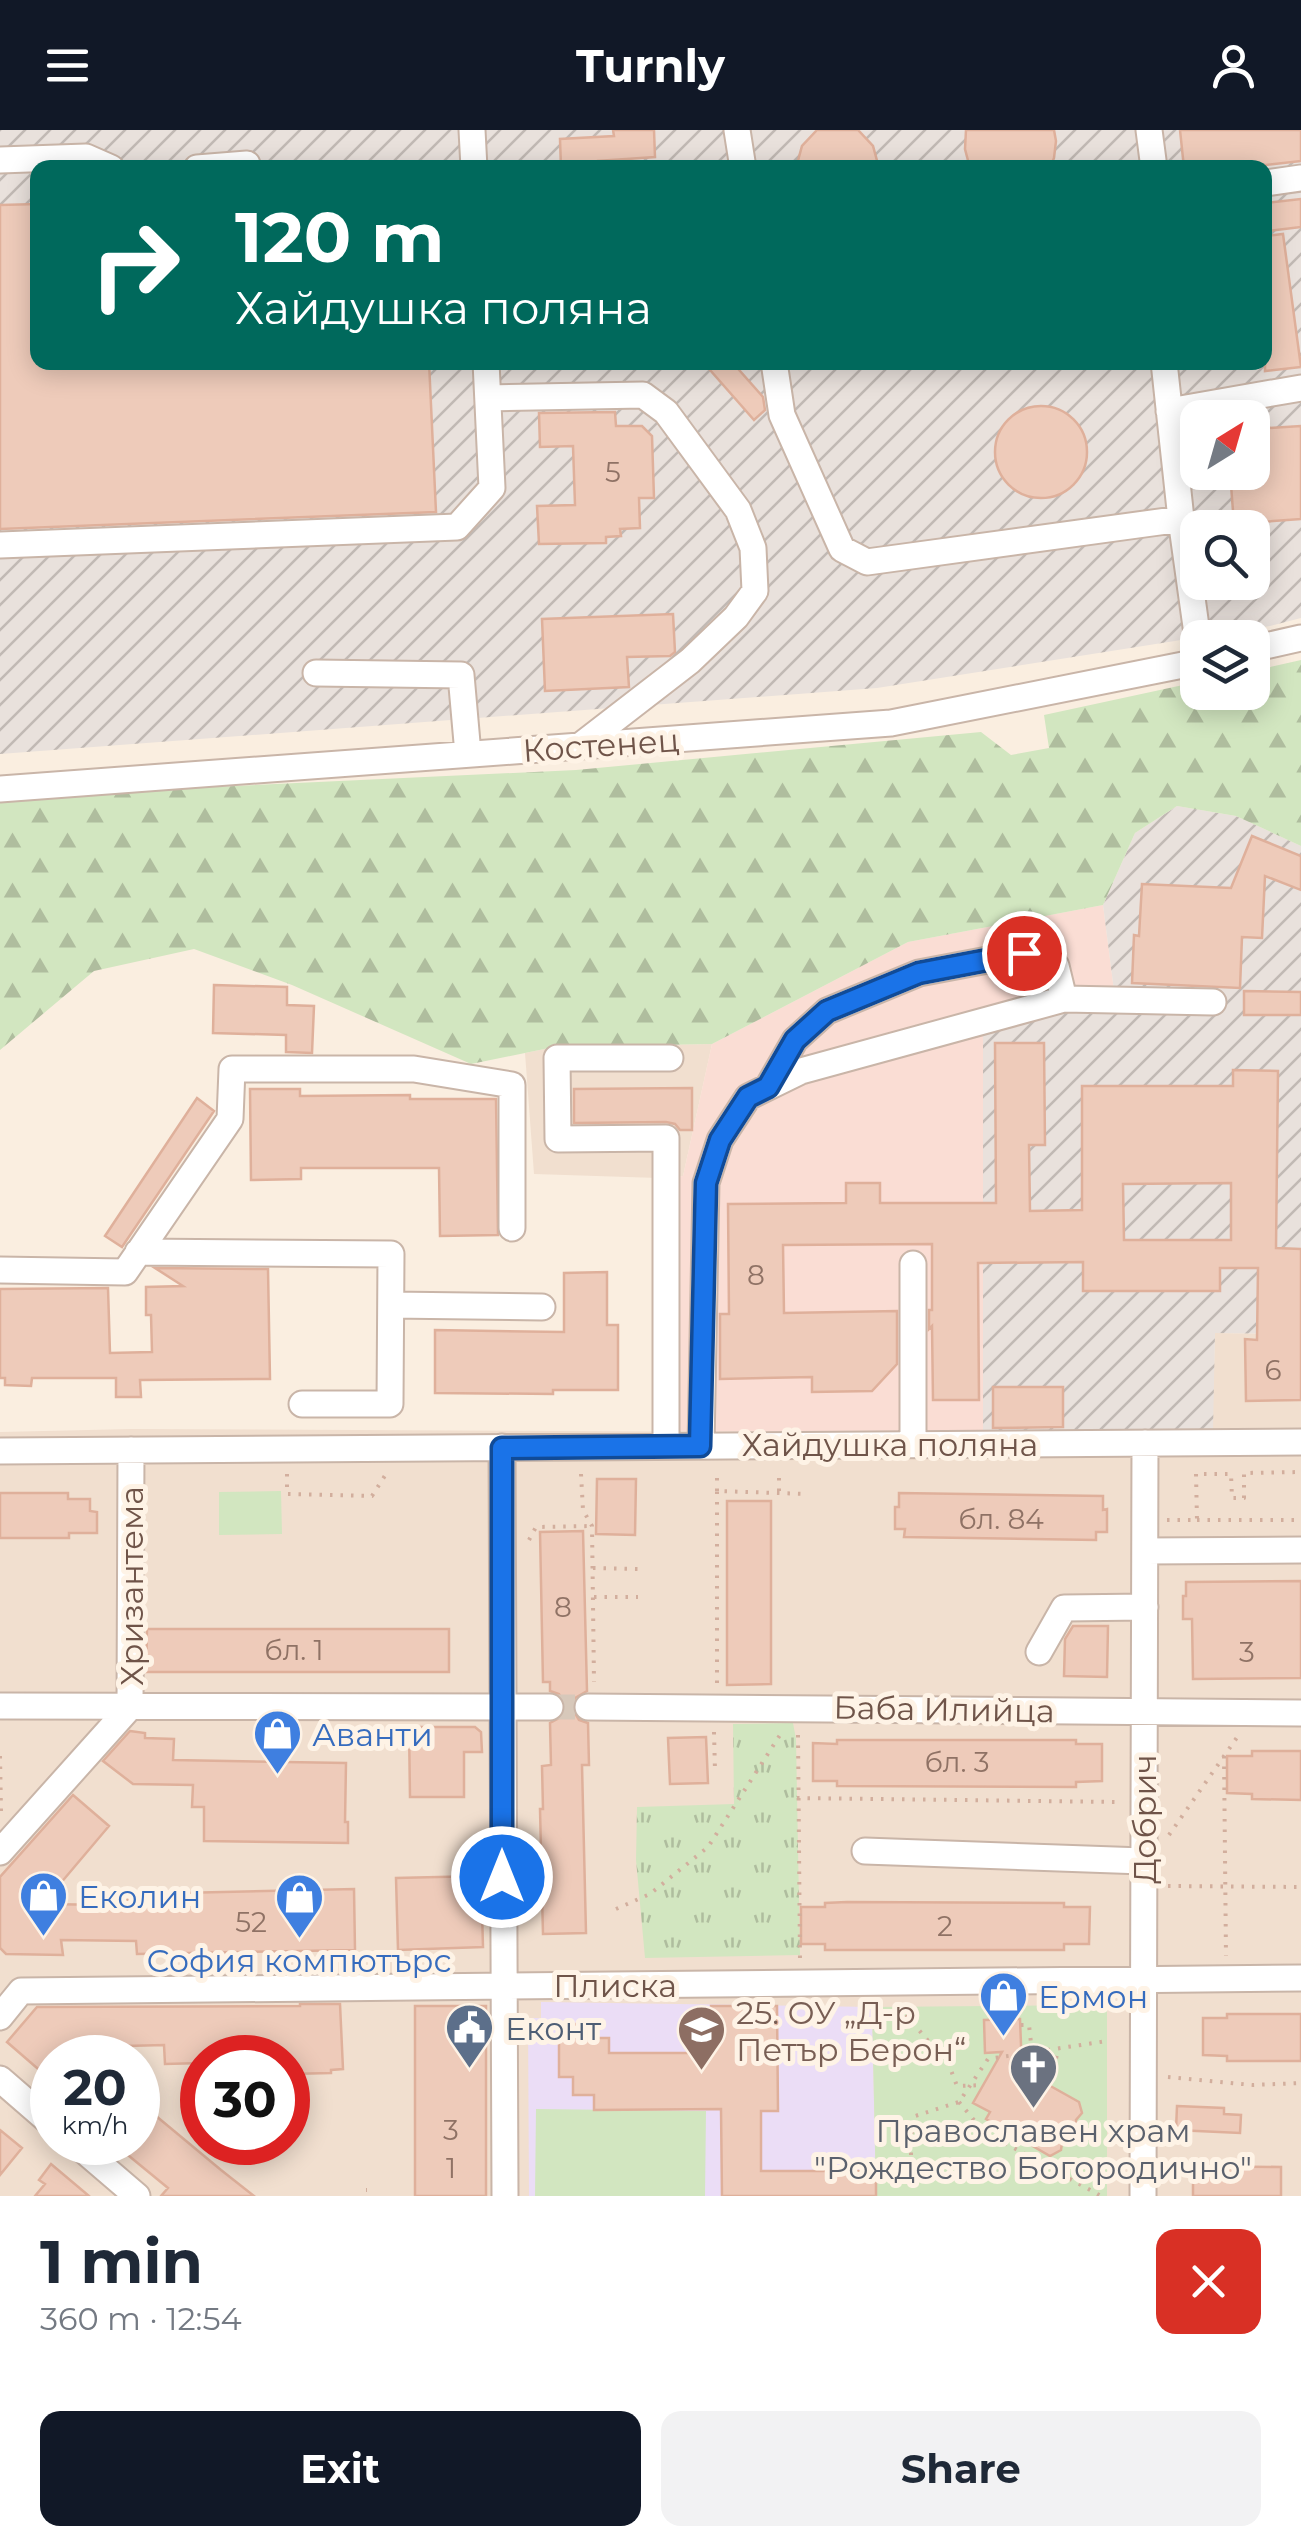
<!DOCTYPE html>
<meta charset="utf-8">
<style>
body{margin:0;font-family:Montserrat,sans-serif;background:#f2f2f3;color:#1f2937;height:100vh;display:flex;flex-direction:column;font-size:38px;white-space:nowrap}
*{box-sizing:border-box;margin:0}
p{font-size:32px;color:#747a83}
.icon{flex:none;width:55px;height:55px;fill:none;stroke:currentColor;stroke-width:2;stroke-linecap:round;stroke-linejoin:round}
.map{position:relative;height:2066px;overflow:hidden}
.details{display:flex;flex-direction:column;background:#fff;flex:1}
.details>*{flex:none}
.banner{position:absolute;left:30px;top:30px;width:1242px;height:210px;border-radius:20px;box-shadow:0 5px 25px #0003;background:#00695c;color:#fff;overflow:hidden}
.needle{width:65px;rotate:37deg}
.controls{position:absolute;left:1180px;top:270px;display:grid;gap:20px}
.controls a{display:grid;place-items:center;width:90px;height:90px;border-radius:20px;background:#fff;box-shadow:0 5px 25px #0003;font-size:50px}
.speed{position:absolute;left:30px;top:1905px;display:flex;gap:20px;font-size:50px;font-weight:700;text-align:center}
.speed>*{display:grid;place-content:center;width:130px;height:130px;border-radius:50%;background:#fff;box-shadow:0 5px 25px #0003;line-height:1}
.speed small{font-size:25px;font-weight:400}
.speed .limit{border:15px solid #d22;background:#fff;color:#111}
.pin{position:absolute;display:grid;place-items:center;width:85px;height:85px;color:#fff;margin:-42px;border:5px solid #fff;border-radius:50%;box-shadow:0 2px 10px #0007}
.me{position:absolute;width:110px;margin:-55px;rotate:0deg;stroke-linejoin:round;filter:drop-shadow(0 0 8px #0008)}
.turn{display:flex;align-items:center;gap:35px;height:210px;padding:0 40px;font-size:45px}
.turn .icon{width:130px;height:130px;stroke-width:2.5}
.turn b{display:block;font-size:70px;line-height:85px}
.round{display:grid;place-items:center;flex:none;width:105px;height:105px;border-radius:20px;background:#f2f2f3}
.overview{display:flex;align-items:center;justify-content:space-between;height:170px;padding:0 40px}
h1{font-size:60px;font-weight:700;line-height:75px}
.primary-button{display:flex;gap:20px;margin-top:auto;padding:20px 40px}
.primary-button a{flex:1;height:115px;border-radius:20px;background:#111827;color:#fff;font-size:40px;font-weight:700;line-height:115px;text-align:center}
.primary-button a+a{background:#f2f2f3;color:#1f2937}
header{display:flex;justify-content:space-between;align-items:center;height:130px;padding:0 40px;background:#111827;color:#fff;font-size:45px;font-weight:700}
.map>svg:first-child{display:block}
</style>
<header><svg class="icon" aria-label="menu" viewBox="0 0 24 24"><path d="M4 6h16M4 12h16M4 18h16"/></svg>Turnly<svg class="icon" aria-label="person" viewBox="0 0 24 24"><circle cx="12" cy="8" r="4"/><path d="M4 21q1-7 8-7t8 7"/></svg></header>
<div class="map">
<svg width="1301" height="2066" viewBox="0 0 1301 2066">
<defs>
<pattern id="industrial-furrows" width="10" height="10" patternUnits="userSpaceOnUse" patternTransform="scale(2.5)"><rect width="10" height="10" fill="#e9e1dc"/><path d="M-1 1l2-2M0 10L10 0M9 11l2-2" fill="none" stroke="#c1b9b4"/></pattern>
<pattern id="grass-tufts" width="24" height="20" patternUnits="userSpaceOnUse" patternTransform="scale(2.5)"><rect width="24" height="20" fill="#d2e6c0"/><path d="M3 7l-1-3M5 7V3M7 7l1-3M15 17l-1-3M17 17v-4M19 17l1-3" fill="none" stroke="#afbd9e"/></pattern>
<pattern id="forest-firs" width="22" height="20" patternUnits="userSpaceOnUse" patternTransform="scale(2.5)"><rect width="22" height="20" fill="#d2e6c0"/><path d="M5 1l3.5 6h-7zM16 11l3.5 6h-7z" fill="#afbd9e"/></pattern>
</defs>
<rect width="100%" height="100%" fill="#faeee0"/>
<path fill="#f1dfcf" fill-rule="evenodd" d="M712,914L683,1046L658,1048L534,1044L525,923L554,917Z
M1215,1203L1301,1204V2066H0V1302L132,1299L983,1303L1212,1301ZM52,1928H138V2012H52ZM202,1928H288V2012H202Z"/>
<path fill="#faddd4" d="M1103,775L1117,884L1063,883L983,902V1303L656,1301L658,1048L683,1046L712,914L908,812Z"/>
<path fill="url(#industrial-furrows)" fill-rule="evenodd" d="M0,0H1301V488L1270,496L877,558L0,624ZM38,38H1265V232H38ZM1198,288H1252V342H1198ZM1198,398H1252V452H1198Z
M1177,676L1236,686L1301,716V1204L1215,1203L1213,1301L983,1303V902L1063,883L1117,884L1103,775L1135,703Z"/>
<path fill="#ebddf6" d="M541,1872L872,1877L876,2066H529L528,1888H541Z"/>
<path fill="url(#grass-tufts)" d="M793,1593L796,1609L800,1825L645,1828L636,1730L637,1677L734,1674L733,1594Z"/>
<path fill="url(#forest-firs)" d="M1301,530V716L1236,686L1177,676L1135,703L1103,775L908,812L712,914L554,917L471,934L292,855L194,819L94,841L0,920V667L576,640L981,602L1011,625L1049,618L1044,585L1197,552L1198,562H1252L1253,541Z"/>
<path fill="#d2e6c0" d="M281,1361L282,1404L219,1405V1362Z
M1107,1875V2066H876L872,1877Z
M536,1979L706,1981L705,2066H535Z"/>
<path fill="#eecbba" stroke="#dfb09b" stroke-width="2.5" fill-rule="evenodd" d="M613,0H654L655,27L598,31V38H561L560,9L614,6Z
M817,0H858L873,16L879,38H796L802,16Z
M966,0H1054L1056,11L1054,28L1050,38H970L965,19Z
M1180,0H1301V31L1239,38H1184Z
M1301,69V97L1267,101L1265,73Z
M38,74V232H429L436,382L0,399V75Z
M1283,104L1301,237L1265,241V106Z
M703,232H732L763,267L765,280L754,290Z
M995 322a46 46 0 1 1 92 0a46 46 0 1 1-92 0Z
M615,282L616,296H642L652,306L654,368H639L640,398L620,399L621,406L606,407V413L539,414L537,376L575,375L573,316L540,317L539,283Z
M1301,296V389L1234,394L1230,342H1252V299Z
M673,484L675,522L670,526L627,527L629,557L545,561L542,489Z
M1252,706L1301,726V760L1265,746L1262,808L1242,807L1240,858L1132,853L1134,805L1139,806L1142,754L1231,758Z
M214,855L287,857V875L314,876L312,923L286,922V905L213,903Z
M1244,861L1301,862V885H1244Z
M995,913H1044L1045,1015H1029L1030,1081L1082,1080V956H1233V940L1278,941L1276,1118L1301,1119V1270L1246,1271L1245,1209L1257,1210L1258,1138H1220V1161H1083V1132L978,1133L979,1270H933L932,1196L929,1199V1180H932V1114L783,1115L784,1183L897,1181V1234L872,1261L812,1262V1247L720,1249V1184H729L728,1074L846,1073V1053H880V1073H996ZM1231,1053V1110H1124L1123,1054Z
M692,958V1000H680L675,994L666,992L574,993V959Z
M250,959H300V966L410,965V969H496L498,1105L440,1106L439,1038H301V1049L251,1050Z
M197,968L214,981L122,1117L105,1106Z
M155,1138L268,1139L270,1249L140,1250L141,1267H116V1248H32L31,1256L5,1255V1248H0V1159L108,1158L110,1223L152,1222L151,1185H146V1157L183,1156Z
M607,1142V1195H618V1260H553V1264L435,1263V1200L564,1202V1143Z
M993,1257H1063V1297L993,1298Z
M597,1349H636L635,1405L596,1404Z
M0,1363H68V1369H90V1381L97,1382V1403H69V1408H0Z
M899,1363L1103,1366V1380L1107,1379V1402H1096V1410L904,1407L905,1399H895V1377H899Z
M727,1371H771V1554L727,1555Z
M583,1401L587,1561L575,1568L572,1578L579,1590L588,1593L589,1635H582L586,1803L543,1804L540,1679H543L542,1636L551,1635L550,1593L563,1586L566,1576L559,1564L550,1561V1552H543L540,1402Z
M1301,1451V1548L1193,1549L1192,1489H1183V1466H1186V1452Z
M1073,1496H1108L1107,1547L1064,1546L1065,1509Z
M147,1499H449V1542H146Z
M409,1597H475L481,1602L482,1622H464V1667H410Z
M130,1601L145,1603V1608L174,1609L173,1630L346,1633L345,1692H348V1713L204,1711V1677H192L193,1655L133,1654L103,1631Z
M706,1607L708,1653L670,1654L668,1608Z
M837,1610H1076V1614H1102V1651L1076,1652V1657L837,1656V1651H813V1613L837,1614Z
M1252,1621H1301V1670L1252,1669V1664L1227,1663V1626H1252Z
M73,1665L109,1696L43,1774L111,1775V1770H135V1764L354,1759L355,1820L137,1824L136,1811L61,1810L63,1825L6,1824L0,1818V1747Z
M481,1746L483,1817L398,1820L396,1748Z
M847,1772L1064,1773V1777H1090L1089,1814H1064V1820H825V1814H801V1777H825V1773Z
M300,1874H340L343,1939L331,1940V1943L288,1944V1928H202V1933L165,1934L164,1915L86,1917L98,1928H52V1951L7,1912L37,1877L300,1876Z
M415,1876H486V2066H415Z
M711,1876H777L778,1981H761V2041H876V2066H722L721,1979L594,1980V1965H573V1947H559V1894H595V1908H609V1923H711Z
M1227,1884H1301V1931H1227V1926L1203,1925V1888H1227Z
M1020,1889L1022,1940L1079,1972L1082,1983L1076,1990L1078,2003L1062,2013L1061,2020L1050,2026L986,1989L990,1982L973,1973L1002,1922L985,1923L984,1890Z
M138,1971L221,2040L254,2066H161L168,2058L112,2012H138Z
M1177,1976L1224,1978V1984L1241,1985L1240,2003L1176,2000Z
M0,2000L22,2018L0,2045Z
M51,2034L89,2066H35L45,2054L39,2050Z
M1193,2036L1281,2037V2066H1193Z"/>
<g fill="none" stroke-linecap="round" stroke-linejoin="round">
<path stroke="#d7c8ba" stroke-width="25" stroke-dasharray="25 12" stroke-linecap="butt" d="M550,1577H588"/>
<defs>
<path id="minor" d="M472,0L474,38
M737,0L743,38
M1149,0L1154,38
M0,30L86,27L111,38
M197,38L247,34
M1265,53L1301,48
M774,232L782,285L842,419L867,432L1181,389
M1164,232L1181,389L1198,511
M488,268L643,265L666,282L738,380L753,418L755,461L736,487L690,531L580,616
M1169,281L1301,258
M0,415L457,397L492,358L486,232
M1252,519L1301,508
M316,543L461,545L468,624
M0,659L891,593L1198,532
M768,957L795,910L827,881L919,843L1024,823L1056,836L1064,869
M138,1122L391,1124L390,1274H302
M913,1134V1314
M0,1140L125,1142L230,989L232,939H414L512,955V1098
M391,1175L542,1177
M666,1316V1008L558,1009L557,928H670
M701,1316L706,1053L720,1010L748,967L801,941L1064,869L1213,872
M502,1317L505,2066
M0,1321L1301,1312
M1145,1421L1301,1420
M1039,1522L1064,1478L1145,1477
M0,1576L550,1577
M588,1577L1301,1583
M865,1721L1143,1731
M0,1722L130,1577L131,1320
M0,1887L21,1861L1301,1848
M0,1949L52,1994
M74,2012L137,2066
M1143,2066L1145,1313"/>
</defs>
<use href="#minor" stroke="#c9b5a8" stroke-width="29"/>
<path stroke="#d2ae9d" stroke-width="4" stroke-dasharray="2.5 8" stroke-linecap="butt" d="M287,1344V1364L372,1366L386,1344
M581,1344L583,1380L592,1396L594,1552
M717,1361V1341
M779,1361V1340
M1167,1390H1197L1196,1344H1231L1232,1368H1244V1343L1301,1342
M1197,1390H1301
M529,1410L536,1397L592,1396
M593,1438L638,1439
M594,1467H638
M717,1553V1361L808,1364
M714,1602L715,1641
M798,1605L800,1830
M0,1626L1,1681
M1224,1626L1226,1826
M797,1668L1118,1672
M1169,1705L1238,1606
M1168,1756L1301,1757
M616,1779L650,1764L708,1717L780,1605
M899,1877L949,1935L957,1956L984,1955
M1021,1895H1029L1032,1922
M1168,1947L1253,1955L1301,1953
M1052,1949L1058,1919
M959,1972L983,2001L1101,2066
M911,2025L912,1987L959,1972L988,1929L1107,1911
M366,2060H367"/>
<use href="#minor" stroke="#fff" stroke-width="25"/>
</g>
<g fill="none" stroke-linecap="round" stroke-linejoin="round">
<defs>
<path id="route" d="M502,1747V1318L700,1316L706,1053L720,1010L748,967L768,957L795,910L827,881L919,843L1024,823"/>
</defs>
<use href="#route" stroke="#114b97" stroke-width="25"/>
<use href="#route" stroke="#1a73e8" stroke-width="18"/>
</g>
<defs>
<symbol id="shop-pin" viewBox="-11 -11 22 30"><path d="M0 17L-7.5 6A9.5 9.5 0 1 1 7.5 6Z" fill="#3f7fe0" stroke="#fef3e6"/><path d="M-5-2.5h2.3a2.7 3.5 0 0 1 5.4 0H5L5.5 6h-11ZM-1.5-2.5h3a1.5 2.3 0 0 0-3 0Z" fill="#fff"/></symbol>
<symbol id="civic-pin" viewBox="-11 -11 22 30"><path d="M0 17L-7.5 6A9.5 9.5 0 1 1 7.5 6Z" fill="#5c6f8a" stroke="#fef3e6"/><path d="M-.6-6.5H3V-4.5H.6V-3L4-1V1h2V6H-6V1h2V-1L-.6-3ZM-1.2 2.5V6h2.4V2.5Z" fill="#fff"/></symbol>
<symbol id="school-pin" viewBox="-11 -11 22 30"><path d="M0 17L-7.5 6A9.5 9.5 0 1 1 7.5 6Z" fill="#8d6e63" stroke="#fef3e6"/><path d="M0-5L7-2L0 1L-7-2ZM-4 1L0 2.5L4 1V4Q0 6-4 4Z" fill="#fff"/></symbol>
<symbol id="church-pin" viewBox="-11 -11 22 30"><path d="M0 17L-7.5 6A9.5 9.5 0 1 1 7.5 6Z" fill="#6b7280" stroke="#fef3e6"/><path d="M-1.2-6h2.4v3.5h3.3v2.4h-3.3V6h-2.4V-.1h-3.3v-2.4h3.3Z" fill="#fff"/></symbol>
</defs>
<g fill-rule="evenodd">
<use href="#shop-pin" x="250" y="1576" width="55" height="75"/>
<use href="#shop-pin" x="16" y="1738" width="55" height="75"/>
<use href="#shop-pin" x="272" y="1740" width="55" height="75"/>
<use href="#shop-pin" x="976" y="1838" width="55" height="75"/>
<use href="#civic-pin" x="442" y="1870" width="55" height="75"/>
<use href="#school-pin" x="674" y="1872" width="55" height="75"/>
<use href="#church-pin" x="1006" y="1910" width="55" height="75"/>
</g>
<g text-anchor="middle" dominant-baseline="central" stroke-width="10" stroke-linejoin="round" paint-order="stroke">
<g font-size="28" fill="#8f7265">
<text x="613" y="342">5</text>
<text x="756" y="1145">8</text>
<text x="1273" y="1240">6</text>
<text x="1001" y="1389">бл. 84</text>
<text x="563" y="1477">8</text>
<text x="294" y="1520">бл. 1</text>
<text x="1247" y="1522">3</text>
<text x="957" y="1632">бл. 3</text>
<text x="251" y="1792">52</text>
<text x="945" y="1796">2</text>
<text x="451" y="2000">3</text>
<text x="451" y="2038">1</text>
</g>
<g font-size="32" fill="#6f5449" stroke="#fef3e6">
<text transform="translate(601 615) rotate(-4)">Костенец</text>
<text x="890" y="1314">Хайдушка поляна</text>
<text transform="translate(131 1456) rotate(-90)">Хризантема</text>
<text transform="translate(944 1579) rotate(1)">Баба Илийца</text>
<text transform="translate(1144 1689) rotate(-90)">Добрич</text>
<text x="615" y="1855">Плиска</text>
</g>
<g font-size="32" fill="#366cbe" stroke="#fef3e6" text-anchor="start">
<text x="312" y="1604">Аванти</text>
<text x="78" y="1766">Еколин</text>
<text x="299" y="1830" text-anchor="middle">София компютърс</text>
<text x="1038" y="1866">Ермон</text>
</g>
<g font-size="32" fill="#785e54" stroke="#fef3e6" text-anchor="start">
<text x="736" y="1882">25. ОУ „Д-р<tspan x="736" dy="37">Петър Берон“</tspan></text>
</g>
<g font-size="32" fill="#4e5e75" stroke="#fef3e6" text-anchor="start">
<text x="505" y="1898">Еконт</text>
</g>
<g font-size="32" fill="#5b616d" stroke="#fef3e6">
<text x="1033" y="2000">Православен храм<tspan x="1033" dy="37">"Рождество Богородично"</tspan></text>
</g>
</g>
</svg>
<div class="controls">
<a><svg class="needle" viewBox="-14 -14 28 28"><path d="M0-13l5 13h-10z" fill="#e53935"/><path d="M0 13l5-13h-10z" fill="#747a83"/></svg></a>
<a><svg class="icon" aria-label="search" viewBox="0 0 24 24"><circle cx="10" cy="10" r="6"/><path d="M15 15l6 6"/></svg></a>
<a><svg class="icon" aria-label="layers" viewBox="0 0 24 24"><path d="M12 4l9 5-9 5-9-5zM3 14l9 5 9-5"/></svg></a>
</div>
<div class="speed"><div>20<small>km/h</small></div><div class="limit">30</div></div>
<div class="pin" style="left:1024px;top:823px;background:#d93025"><svg class="icon" aria-label="arrive" viewBox="0 0 24 24"><path d="M6 21V4h12l-3 4 3 4H6"/></svg></div>
<svg class="me" style="left:502px;top:1747px" viewBox="-20 -20 40 40"><circle r="17" fill="#1a73e8" stroke="#fff" stroke-width="3"/><path d="M0-11L8 9 0 5-8 9z" fill="#fff"/></svg>
<div class="banner">
<div class="turn"><svg class="icon" aria-label="right" viewBox="0 0 24 24"><path d="M7 20v-9h11M14 6l5 5-5 5"/></svg><div><b>120 m</b>Хайдушка поляна</div></div>
</div>
</div>
<section class="details">
<div class="overview"><div><h1>1 min</h1><p>360 m · 12:54</p></div><a class="round" style="background:#d93025;color:#fff"><svg class="icon" aria-label="close" viewBox="0 0 24 24"><path d="M6 6l12 12M18 6L6 18"/></svg></a></div>
<div class="primary-button"><a>Exit</a><a>Share</a></div>
</section>
